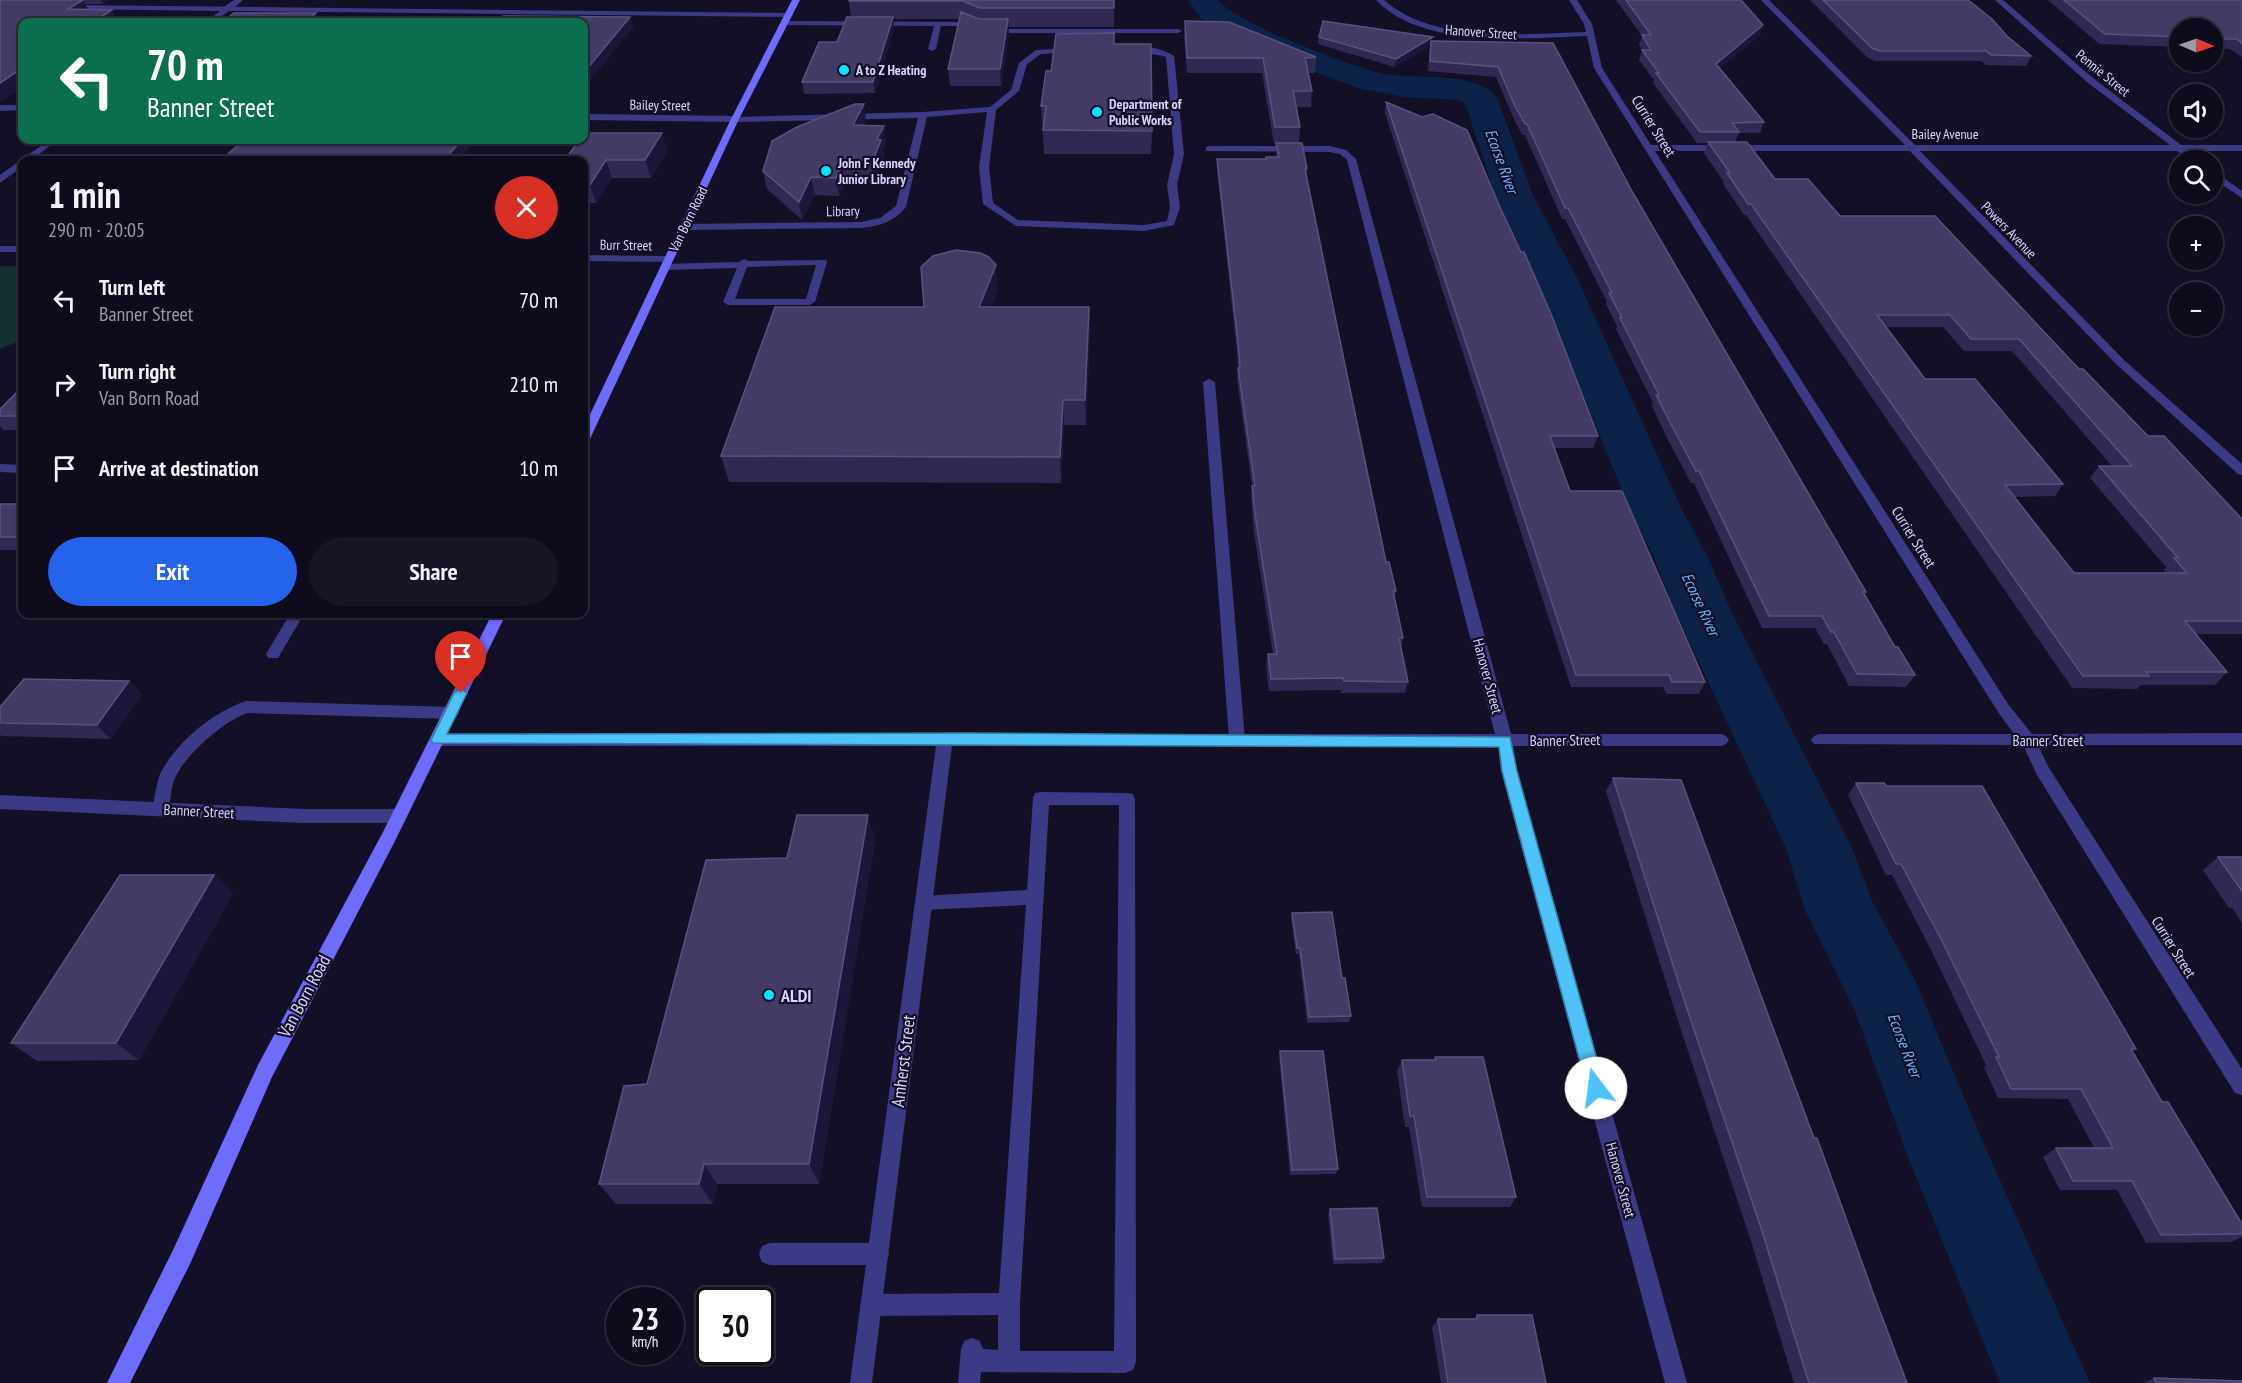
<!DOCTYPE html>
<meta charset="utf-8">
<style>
body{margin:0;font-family:"PT Sans Narrow",sans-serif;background:#171425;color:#f1f3f6;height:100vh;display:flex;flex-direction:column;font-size:22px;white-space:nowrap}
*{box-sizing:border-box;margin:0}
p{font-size:20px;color:#9b9ba3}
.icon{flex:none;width:33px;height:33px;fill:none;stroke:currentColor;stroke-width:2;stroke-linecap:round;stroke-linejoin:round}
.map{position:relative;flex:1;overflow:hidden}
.sheet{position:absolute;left:18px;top:156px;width:570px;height:462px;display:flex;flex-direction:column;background:#0e0b1c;border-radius:12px;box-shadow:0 2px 4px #0004,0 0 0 2px #2e2b3b}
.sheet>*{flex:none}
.top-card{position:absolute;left:18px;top:18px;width:570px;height:126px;border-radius:12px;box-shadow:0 2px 4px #0004,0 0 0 2px #2e2b3b;background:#0b6e4f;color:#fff;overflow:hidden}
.needle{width:39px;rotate:92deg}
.tools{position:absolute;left:2169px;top:18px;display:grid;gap:12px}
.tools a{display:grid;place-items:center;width:54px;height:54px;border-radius:50%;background:#0e0b1c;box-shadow:0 2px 4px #0004,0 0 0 2px #2e2b3b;font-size:30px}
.speed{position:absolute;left:606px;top:1287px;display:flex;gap:12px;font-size:30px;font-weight:700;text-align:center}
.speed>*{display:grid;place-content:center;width:78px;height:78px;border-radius:50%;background:#0e0b1c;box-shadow:0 2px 4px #0004,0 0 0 2px #2e2b3b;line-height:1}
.speed small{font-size:15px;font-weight:400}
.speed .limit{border:3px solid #111;border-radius:9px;background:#fff;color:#111}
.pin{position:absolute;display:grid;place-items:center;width:51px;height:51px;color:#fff;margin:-62px -26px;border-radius:50% 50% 50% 0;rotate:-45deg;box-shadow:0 0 6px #0007}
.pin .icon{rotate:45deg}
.me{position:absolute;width:66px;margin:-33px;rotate:345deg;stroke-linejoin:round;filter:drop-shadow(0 0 4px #0008)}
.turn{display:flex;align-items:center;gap:21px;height:126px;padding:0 30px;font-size:27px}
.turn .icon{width:78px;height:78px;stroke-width:2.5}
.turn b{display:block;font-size:42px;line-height:51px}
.round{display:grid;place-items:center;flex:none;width:63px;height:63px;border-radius:32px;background:#171425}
.summary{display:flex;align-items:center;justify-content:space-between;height:102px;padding:0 30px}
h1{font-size:36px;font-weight:600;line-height:45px}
.primary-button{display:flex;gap:12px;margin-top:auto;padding:12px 30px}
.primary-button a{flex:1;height:69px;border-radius:36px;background:#2563eb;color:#fff;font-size:24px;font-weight:600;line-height:69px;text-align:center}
.primary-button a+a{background:#171425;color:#f1f3f6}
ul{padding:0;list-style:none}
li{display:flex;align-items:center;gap:18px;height:84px;padding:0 30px}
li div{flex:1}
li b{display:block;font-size:22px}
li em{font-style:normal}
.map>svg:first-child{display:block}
</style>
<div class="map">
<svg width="2242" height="1383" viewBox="0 0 2242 1383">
<rect width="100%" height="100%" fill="#130f26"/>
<path fill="#12302f" d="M0,266H22V340L0,349Z"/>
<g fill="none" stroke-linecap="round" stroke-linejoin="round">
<path fill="#0c2248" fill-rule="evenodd" d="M1188,0H1218C1236,23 1348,65 1380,73C1412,81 1477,69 1497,98L1533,195L1578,280L1683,512L1708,557L1731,611L1851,846L1873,903L1915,980L1979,1133L2090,1383H2000L1908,1157L1855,1011L1806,912L1785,846L1675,611L1654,557L1631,512L1536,280L1495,195L1465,103L1459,100L1405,97L1361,89L1277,58L1226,33L1201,18Z"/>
<path fill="#3d3a85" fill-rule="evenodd" d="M234,0H243L230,11H224V7Z
M784,21L967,22L981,29H1178L1182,31L1178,33H980L966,26H941L936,49L932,51L928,49L934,26L781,25V21Z
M1077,48L1078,50L1074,52L1041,54L1027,64L1019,91L996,110L989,167L993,203L1018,220L1144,225L1167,221L1170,207L1167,185L1174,154L1166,57C1153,52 1137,56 1127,50C1140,43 1163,48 1174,56L1184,154L1177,185L1180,207L1174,225L1144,231L1016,226L983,204L979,167L987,112L927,117L906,207C894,222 879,226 861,228L684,230L679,227L684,224L861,222L880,218L896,206L918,118L736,122L732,119L733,117L923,112L990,107L1011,90L1019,63L1036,50Z
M744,259L749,261L826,260L827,262L815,302L810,305H728L723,302L737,268L664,270L659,267L664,264L739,262ZM816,265L806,299H735L747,267Z
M1209,379L1215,382L1245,739L1242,743H1232L1229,739L1203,382Z
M290,614H304L278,658H268L266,654Z
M246,701L451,707L456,709L459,713L456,717L451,719L247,713C223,722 186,754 175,778C170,789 172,802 166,814L160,816L154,814L152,809C155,798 156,783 161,772C178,741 213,712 246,701Z
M1041,792L1127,793L1133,794L1135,799L1136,1362L1133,1370L1125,1373L981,1372L980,1383H958L961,1349L964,1341L972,1338L980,1341L983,1349L998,1350V1315L871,1316L863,1313L860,1305L863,1297L871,1294L999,1293L1026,905L924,910L918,908L915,903L918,898L924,896L1027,890L1033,798L1035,793ZM1049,805H1119L1114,1351H1020V1304Z
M770,1243H878L886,1246L889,1254L886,1262L878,1265H770L762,1262L759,1254L762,1246Z"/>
<path fill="#3d3a85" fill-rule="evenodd" d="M1376,0H1384C1434,44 1523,34 1586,32L1584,24L1569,0H1577L1592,24L1602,68L1651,145H1905L1761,0H1769L1915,145H2170L2087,82L1995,0H2003L2093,78L2181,145H2242V151H2188L2199,160H2190L2177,151H1920L2124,360L2242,464V475L2238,474L2116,364L1910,151H1655L2008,704L2032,734L2242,733V745H2038L2049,768L2242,1069V1095L2235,1093L2037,775L2023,745L1814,744L1811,740L1814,736L1819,734H2014L1998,712L1594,68L1587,36C1525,38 1422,49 1376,0Z
M69,5L789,13L793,15L789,17L229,11L213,22H206L220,11L66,9Z
M0,105H22V110L0,111Z
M584,114L736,116L740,119L736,122L584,120Z
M49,140H58L31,160H22V167L0,183V175Z
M1209,146H1330L1346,150L1356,159L1511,734H1721L1726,736L1729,740L1726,744L1721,746H1513L1517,771L1687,1383H1665L1501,771L1498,746H952L872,1383H850L936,746H438L433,744L430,740L433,736L438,734H939L945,732L951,734H1495L1347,160L1340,154L1330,152L1206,151V147Z
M2212,170L2242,191V198L2212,178Z
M0,246H22V252H0Z
M584,255L669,256L674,259L669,262L584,261Z
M0,464L22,465V473L0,472Z
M0,795L305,809H399L405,811L407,816L405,821L399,823H305L0,809Z"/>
<path fill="#6f6bff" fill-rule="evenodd" d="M792,0H800L738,121L590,439L584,443V427L730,121Z
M492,614H506L395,841L272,1077L190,1264L130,1383H107L174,1248L258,1065L383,832Z"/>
</g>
<path fill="#312854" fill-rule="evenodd" d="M0,0H109L103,4H85L22,87L0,102Z
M1114,0V27H1008L1009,35L1001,86H950L948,69L959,19H893L894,28L875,93L804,94L802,82L837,42L851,17L849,1Z
M1616,0H1741L1760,35L1720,68L1764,122L1760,133H1739L1735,142L1775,179L1840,216L2079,369L2148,436L2242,519V634H2195L2227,672L2215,685H2141L2137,689L2072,688L1746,215H1744L1723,184L1724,182L1704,153L1708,143H1697L1653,83L1654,80L1639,60L1642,50L1639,45L1642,36ZM1886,327H1943L1964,351H2012L2112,466H2099L2090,478L2166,567L2164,570L2166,573H2074L2015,497L2055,496L2063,484L1925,379Z
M1810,0H1968L2007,36L2031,56L2026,66L1986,65L1981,61H1875L1868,58Z
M2048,0H2242V57L2230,49L2212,48V28H2180V47L2099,44Z
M630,17L633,27L589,81H584V22Z
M1185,21L1316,57L1315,73H1308L1312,91L1311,107H1296L1300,127L1299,143L1307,169L1306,177L1345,365L1386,562L1396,591L1395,597L1403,638L1401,646L1408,682L1405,693H1341V690L1269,691L1266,666L1268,654H1273L1254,533L1251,498L1252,486L1237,379L1238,368L1237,353L1217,170V159H1266V157H1276V144H1274L1262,73H1187L1184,37Z
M1319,37L1432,41L1553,43L1633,193L1866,592L1864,594L1895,647L1915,675L1906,687L1849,686L1827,644H1824L1815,628H1762L1694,483H1691L1667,438L1652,406L1653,403L1616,329L1617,326L1606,304L1607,302L1565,219H1562L1525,135H1522L1513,117L1496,77L1428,71L1430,46L1394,67L1318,44Z
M1114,44L1152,131L1151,154H1044L1041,106L1051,71Z
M1386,102L1499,205L1521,252L1598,436L1593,448H1554L1570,491L1705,682L1699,694H1666L1663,687H1571L1385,113Z
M866,121L864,125L884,126L886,143L883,150L884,157L874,183L845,182L839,196L815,195L802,220L767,189L763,171Z
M662,133L667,151L651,178H612L596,203H584V160Z
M998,289L991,307H1089L1090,332L1086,425H1064L1061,483L729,482L721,456L924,307Z
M22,391V430H3L0,426V409Z
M0,504H22V550H0Z
M129,681L142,695L110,739L2,736L0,735V707Z
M1613,778L1770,1020L1907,1383H1794L1751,1241L1679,1024L1606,791Z
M1856,783L1886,786L2136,1049L2132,1051L2162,1102L2242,1224V1237L2231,1242L2146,1243L2117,1190H2060L2043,1157L2056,1148H2094L2068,1099L1998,1098L1984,1067L1986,1065L1931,950L1892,875H1886L1848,795Z
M875,840L819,1184H717L713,1204H616L599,1184L787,858Z
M2218,857H2242V923L2232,908H2229L2203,870Z
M214,875L233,894L139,1060L37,1061L11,1043Z
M1292,913L1342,978L1351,1016L1349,1022L1307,1023L1299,954H1296L1291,919Z
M1280,1051L1338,1169L1336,1174L1290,1175L1279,1057Z
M1435,1057L1516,1197L1510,1207H1422L1409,1127H1405L1397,1071L1402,1060H1434Z
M1330,1209L1384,1258L1382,1263L1333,1264L1328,1214Z
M1477,1315L1546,1383H1441L1432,1327L1438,1319H1474Z
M2154,1378L2242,1383H2143Z"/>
<path fill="#1d163a" d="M83,0L90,12L68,9Z
M101,0H109L103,4Z
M112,10L119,22H93Z
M316,13L320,22H305Z
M630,17L633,27L589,81L586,70Z
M893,17L894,28L875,93L873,82Z
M1008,19L1009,35L1001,86L1000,69Z
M1763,25L1760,35L1713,74L1716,64Z
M1433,37L1431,45V41L1430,46L1394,67L1396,59Z
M22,68V87L0,102V83Z
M864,104L866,121L856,142L853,125Z
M884,126L886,143L883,150L884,157L874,183L871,165L877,139Z
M662,133L667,151L651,178L645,160Z
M462,140H476L459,160H444Z
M606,160L612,178L596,203L590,185Z
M842,165L845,182L839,196L836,178Z
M811,177L815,195L802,220L799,202Z
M996,265L998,289L981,332L979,307Z
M1089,307L1090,332L1086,425L1085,400Z
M1063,400L1064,425L1061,483L1060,457Z
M129,681L142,695L110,739L97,725Z
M868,815L875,840L819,1184L809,1164Z
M214,875L233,894L139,1060L116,1043Z
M704,1164L717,1184L713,1204L699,1184Z"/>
<path fill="#433a66" stroke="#5a527e" stroke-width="1.5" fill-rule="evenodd" d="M0,0H83L68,9L112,10L93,22H22V68L0,83Z
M849,0H1114V8H980L963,1H849Z
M1626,0H1741L1763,25L1716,64L1764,122L1732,123L1739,132H1700L1656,73H1659L1642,50H1651L1642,35H1651Z
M1823,0H1968L1992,19L2007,36L2031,56L1991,55L1986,51H1880L1872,48Z
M2064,0H2242V43L2237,39H2212V28H2180V37L2105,34Z
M961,12L979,19H1008L1000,69H948Z
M234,13H316L305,22H222Z
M503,16L630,17L586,70H584V22H497Z
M847,17H893L873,82H802L819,42H837Z
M1185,21L1229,22L1316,57L1305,58L1312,91H1293L1300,127H1275L1263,58H1187Z
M1323,21L1433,37L1396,59L1319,37Z
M1114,33V44H1151L1152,131L1043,130L1046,106H1041L1046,71H1051L1056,34Z
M1431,41L1553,43L1633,193L1866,592H1863L1895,647H1898L1915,675L1857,674L1834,632H1831L1822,616H1769L1699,471H1696L1672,426L1656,395H1659L1620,318H1622L1609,293H1612L1568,208H1565L1527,124H1525L1515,106L1498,67L1430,61Z
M1386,102L1422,117L1433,114L1467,130L1499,205L1521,252H1524L1551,314L1598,436H1550L1570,491H1622L1705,682H1672L1669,675H1576Z
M855,104H864L853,125L884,126L877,139L881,140L871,165H842L836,178L811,177L799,202L763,171L772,141L797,127Z
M584,133H662L645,160H606L590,185H584V160H565L579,140H584Z
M244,140H462L444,160H221Z
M1708,142H1747L1775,179H1808L1840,216H1935L2079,369H2083L2148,436H2164L2242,519V621H2185L2227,672H2146L2149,676H2083L1751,204H1748L1727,173H1730ZM1877,315H1950L1971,339H2019L2132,466H2099L2178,558H2174L2187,573H2074L2005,485L2063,484L1975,379H1925Z
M1276,143H1302L1307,169H1305L1345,365L1386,562H1389L1396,591H1393L1403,638H1399L1408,682L1344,681L1343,678L1271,679L1268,654H1277L1256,521L1252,486H1255L1238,368H1240L1238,342L1217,159H1266V157H1279Z
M956,250L980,253L989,257L996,265L979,307H1089L1085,400H1063L1060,457L721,456L775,307H924L921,267L933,256Z
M18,391H22V416H0V409Z
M0,504H22V537H0Z
M24,679L129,681L97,725L0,723V707Z
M1613,778L1681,780L1770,1020L1814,1138H1817L1876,1301L1907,1383H1809L1762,1231L1688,1012Z
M1856,783H1884L1886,786H1982L2136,1049H2131L2162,1102H2168L2242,1224V1234L2161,1235L2132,1181H2073L2056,1148H2113L2081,1089H2011L1996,1057H1999L1941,939L1901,864H1896Z
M797,815H868L809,1164H704L699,1184H599L624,1086L647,1084L706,860L787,858Z
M2218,857H2242V891Z
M120,875H214L116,1043H11Z
M1332,912L1342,978H1345L1351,1016L1309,1017L1300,948H1297L1292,913Z
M1280,1051H1323L1338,1169L1292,1170Z
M1435,1057H1483L1516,1197H1427L1414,1116H1410L1402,1060H1436Z
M1377,1208L1384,1258L1335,1259L1330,1209Z
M1477,1315H1532L1546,1383H1448L1438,1319H1477Z
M2154,1378L2242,1381V1383H2156Z"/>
<path fill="#4fc3f7" stroke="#337fa1" stroke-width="1.5" d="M461,688L467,693L447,734L968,733L1510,737L1517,771L1605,1088L1602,1094L1596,1097L1589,1094L1587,1088L1502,771L1499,747L433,743L431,740L454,693Z"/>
<g fill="#00e5ff" stroke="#130f26" stroke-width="2">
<circle cx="844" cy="70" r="6"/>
<circle cx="1097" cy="112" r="6"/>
<circle cx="826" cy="171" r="6"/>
<circle cx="769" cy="995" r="6"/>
</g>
<g text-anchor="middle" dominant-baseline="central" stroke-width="4.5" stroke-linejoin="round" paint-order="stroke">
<g font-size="14" fill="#d9d4ff" stroke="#130f26">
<text transform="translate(1481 32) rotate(4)">Hanover Street</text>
<text transform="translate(2103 73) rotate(39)">Pennie Street</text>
<text transform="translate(660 105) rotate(1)">Bailey Street</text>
<text x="1945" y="134">Bailey Avenue</text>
<text transform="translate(843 211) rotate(-1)">Library</text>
<text transform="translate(688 219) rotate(-64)">Van Born Road</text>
<text transform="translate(2009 230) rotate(46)">Powers Avenue</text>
<text transform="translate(626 245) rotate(1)">Burr Street</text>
</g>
<g font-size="14" font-weight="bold" fill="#d9d4ff" stroke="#130f26" text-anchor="start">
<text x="856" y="70">A to Z Heating</text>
<text x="1109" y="104">Department of<tspan x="1109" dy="16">Public Works</tspan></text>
<text x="838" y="163">John F Kennedy<tspan x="838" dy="16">Junior Library</tspan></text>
</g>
<g font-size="15" fill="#d9d4ff" stroke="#130f26">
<text transform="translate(1654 126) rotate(58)">Currier Street</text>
<text transform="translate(1914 537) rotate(58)">Currier Street</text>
<text transform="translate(1488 676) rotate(75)">Hanover Street</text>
<text transform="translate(1565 740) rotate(-1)">Banner Street</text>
<text x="2048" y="740">Banner Street</text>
<text transform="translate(199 811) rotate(3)">Banner Street</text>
<text transform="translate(2174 947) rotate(58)">Currier Street</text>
<text transform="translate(1621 1180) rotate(75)">Hanover Street</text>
</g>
<g font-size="16" font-style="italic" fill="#62b6ff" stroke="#130f26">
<text transform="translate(1502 161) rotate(70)">Ecorse River</text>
<text transform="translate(1701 604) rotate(65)">Ecorse River</text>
<text transform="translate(1905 1045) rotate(69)">Ecorse River</text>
</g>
<g font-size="18" font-weight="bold" fill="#d9d4ff" stroke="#130f26" text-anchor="start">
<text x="781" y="995">ALDI</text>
</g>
<g font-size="18" fill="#d9d4ff" stroke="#130f26">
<text transform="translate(304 996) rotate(-62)">Van Born Road</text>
<text transform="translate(903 1061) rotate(-83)">Amherst Street</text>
</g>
</g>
</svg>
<div class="tools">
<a><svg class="needle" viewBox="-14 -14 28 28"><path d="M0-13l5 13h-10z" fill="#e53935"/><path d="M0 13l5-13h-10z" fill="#9b9ba3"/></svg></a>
<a><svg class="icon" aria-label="sound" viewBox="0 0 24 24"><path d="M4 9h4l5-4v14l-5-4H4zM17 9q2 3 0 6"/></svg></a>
<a><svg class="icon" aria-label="search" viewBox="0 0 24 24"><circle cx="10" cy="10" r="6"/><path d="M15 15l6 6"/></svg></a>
<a>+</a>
<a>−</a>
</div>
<div class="speed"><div>23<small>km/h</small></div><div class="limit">30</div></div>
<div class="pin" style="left:461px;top:693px;background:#d93025"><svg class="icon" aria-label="arrive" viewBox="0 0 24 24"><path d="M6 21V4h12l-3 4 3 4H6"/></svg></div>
<svg class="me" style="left:1596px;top:1088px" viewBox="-20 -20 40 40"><circle r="19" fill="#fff"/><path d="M0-13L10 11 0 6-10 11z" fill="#4fc3f7"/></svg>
<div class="top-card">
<div class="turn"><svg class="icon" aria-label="left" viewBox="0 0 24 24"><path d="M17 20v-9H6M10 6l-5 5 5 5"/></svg><div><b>70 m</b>Banner Street</div></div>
</div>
<section class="sheet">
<div class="summary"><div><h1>1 min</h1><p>290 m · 20:05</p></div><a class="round" style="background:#d93025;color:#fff"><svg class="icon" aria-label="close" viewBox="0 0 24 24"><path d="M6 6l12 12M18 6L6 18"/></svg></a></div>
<ul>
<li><svg class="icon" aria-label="left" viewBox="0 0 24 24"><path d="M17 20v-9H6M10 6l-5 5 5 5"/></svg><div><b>Turn left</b><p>Banner Street</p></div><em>70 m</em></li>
<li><svg class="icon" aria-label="right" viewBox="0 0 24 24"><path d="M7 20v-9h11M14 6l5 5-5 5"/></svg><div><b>Turn right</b><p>Van Born Road</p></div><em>210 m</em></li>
<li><svg class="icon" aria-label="arrive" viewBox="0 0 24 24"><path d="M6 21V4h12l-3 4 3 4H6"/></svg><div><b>Arrive at destination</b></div><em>10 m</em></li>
</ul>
<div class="primary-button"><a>Exit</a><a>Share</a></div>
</section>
</div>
